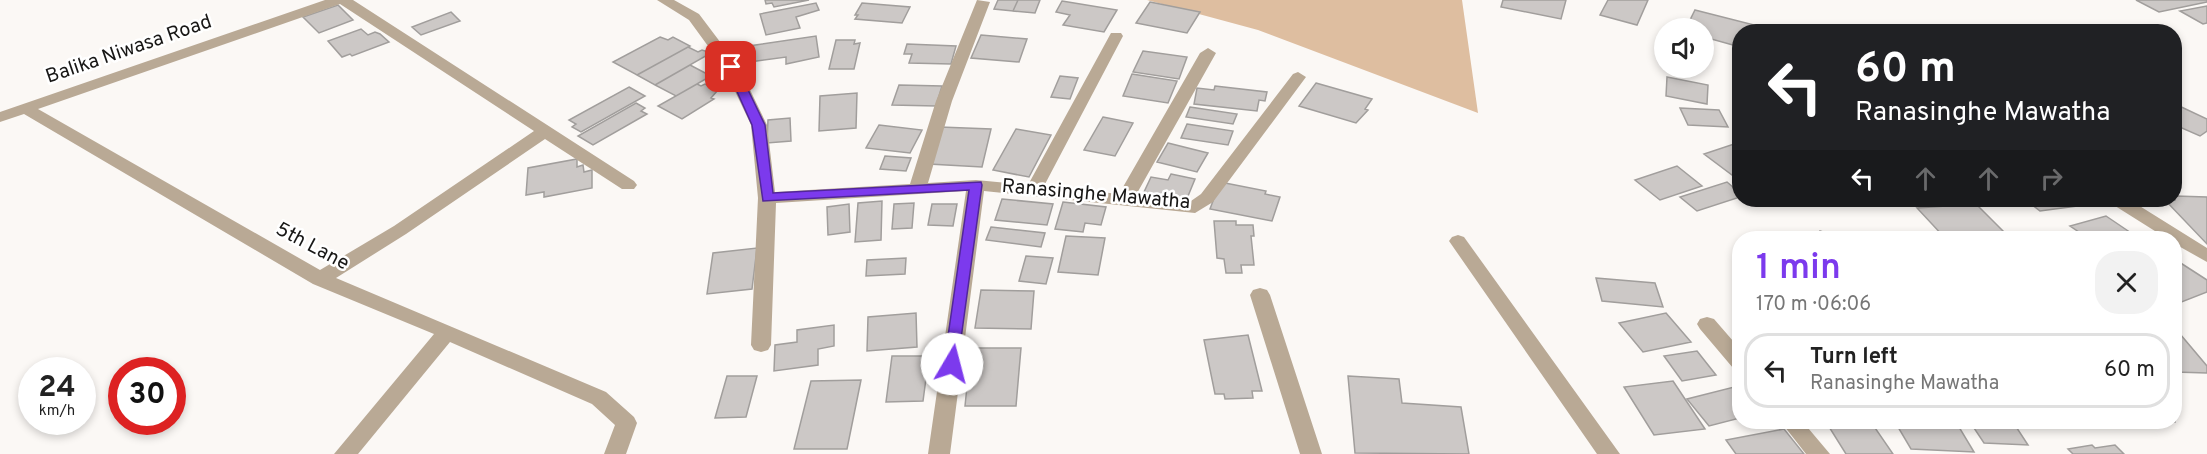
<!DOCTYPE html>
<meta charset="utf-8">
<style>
body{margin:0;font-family:Overpass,sans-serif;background:#f2f2f2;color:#222;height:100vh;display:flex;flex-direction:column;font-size:22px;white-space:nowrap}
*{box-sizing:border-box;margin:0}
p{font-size:20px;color:#767676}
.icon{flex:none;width:33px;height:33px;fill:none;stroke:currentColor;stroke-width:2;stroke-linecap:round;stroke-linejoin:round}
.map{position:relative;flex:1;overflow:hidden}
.side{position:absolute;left:1732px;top:231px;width:450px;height:198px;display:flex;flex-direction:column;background:#fff;border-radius:24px;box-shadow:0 3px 9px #0003}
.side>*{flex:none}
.top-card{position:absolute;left:1732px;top:24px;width:450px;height:183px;border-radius:24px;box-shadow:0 3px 9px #0003;background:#202124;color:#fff;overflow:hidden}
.buttons{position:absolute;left:1654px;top:18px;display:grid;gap:12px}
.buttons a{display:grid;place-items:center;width:60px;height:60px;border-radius:50%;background:#fff;box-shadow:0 3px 9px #0003;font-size:30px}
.speed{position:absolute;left:18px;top:357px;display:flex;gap:12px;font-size:30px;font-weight:700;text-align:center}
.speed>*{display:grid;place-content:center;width:78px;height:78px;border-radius:50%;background:#fff;box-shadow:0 3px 9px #0003;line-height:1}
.speed small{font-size:15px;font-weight:400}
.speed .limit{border:9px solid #d22;background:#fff;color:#111}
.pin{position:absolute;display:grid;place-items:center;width:51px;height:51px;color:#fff;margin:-26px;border-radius:12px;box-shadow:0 3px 9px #0006}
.me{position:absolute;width:66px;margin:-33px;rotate:8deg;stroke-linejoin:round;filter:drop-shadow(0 0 4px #0008)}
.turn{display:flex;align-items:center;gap:21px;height:126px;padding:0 24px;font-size:27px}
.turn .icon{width:78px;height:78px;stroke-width:2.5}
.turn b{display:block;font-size:42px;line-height:51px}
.lanes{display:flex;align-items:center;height:57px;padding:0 24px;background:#0003;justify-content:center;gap:30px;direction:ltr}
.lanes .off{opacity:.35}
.round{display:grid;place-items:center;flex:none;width:63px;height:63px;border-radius:24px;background:#f2f2f2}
.head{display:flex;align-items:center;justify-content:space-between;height:102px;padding:0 24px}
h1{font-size:36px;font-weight:600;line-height:45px;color:#7c3aed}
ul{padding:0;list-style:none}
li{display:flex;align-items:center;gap:18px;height:75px;margin:0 12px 9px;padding:0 12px;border:3px solid #e0e0e0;border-radius:24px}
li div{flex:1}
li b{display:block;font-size:22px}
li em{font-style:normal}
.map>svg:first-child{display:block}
</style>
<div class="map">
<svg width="2207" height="454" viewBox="0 0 2207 454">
<rect width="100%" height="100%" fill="#fbf8f5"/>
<path fill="#debea0" d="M1147,0H1462L1478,113L1258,30Z"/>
<path fill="#ccc8c6" stroke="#a19e9c" stroke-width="1.5" d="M765,0H809L774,7L772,3L766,4Z
M998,0H1018L1013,11L994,9Z
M1018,0H1040L1035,13L1013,11Z
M1503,0H1566L1561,19L1501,7Z
M1608,0H1648L1637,25L1600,15Z
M2136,0H2207V2L2159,12Z
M1062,1L1117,10L1104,32L1063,25L1070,15L1056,12Z
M1150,2L1200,12L1187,33L1136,23Z
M816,3L819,10L796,17L800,28L766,35L760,14Z
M862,3L910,7L902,23L855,19L858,15H855Z
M338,5L353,20L319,33L303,17Z
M2207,6V23L2203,24L2180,11Z
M1695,10L1762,27L1761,32H1740V47L1704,37V28H1686Z
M451,12L460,21L421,35L412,27Z
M361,29L368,35L375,32L380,34L389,42L352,56L350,54L342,57L328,41Z
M981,35L1027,39L1019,62L971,58Z
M816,36L819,57L786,64V57L750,62L749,46Z
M660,37L668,40L673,37L690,46L637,75L613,62Z
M836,40H855L854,44L860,43L854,69H829Z
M907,44L956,46L951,64L909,63L912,54H904Z
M688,47L698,52L702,50L711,53L655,85L637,75Z
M1143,51L1187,57L1179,79L1133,72Z
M690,65L711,76L676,96L655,85Z
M1132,74L1177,81L1168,103L1123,96Z
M1060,76L1078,78L1070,99L1051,97Z
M1667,77L1708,85L1707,104L1666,96Z
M1316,83L1372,99L1365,109L1368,110L1356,123L1299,106Z
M697,84L701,86L705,84L718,90L711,98L714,99L682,119L658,106Z
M899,85L942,86L936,106L892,105Z
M1215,86L1267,92L1265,101L1259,100L1257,111L1194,104L1197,88L1214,90Z
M629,87L645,96L581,132L572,127L576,124L569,120Z
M857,93L856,128L819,131L820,96Z
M636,103L645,108L641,111L647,114L593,145L578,136Z
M2175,104L2207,119V131L2200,136L2175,125Z
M1190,107L1237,114L1233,124L1186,117Z
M1680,108L1719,110L1728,127L1688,125Z
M1103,117L1133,123L1115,156L1084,150Z
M790,118L791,141L767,143L768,120Z
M1187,124L1233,131L1228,145L1181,138Z
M879,125L922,130L910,153L866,148Z
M940,127L991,129L982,167L929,164Z
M1016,129L1051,135L1029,177L993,170Z
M1740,142V181L1704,154Z
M1168,143L1208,153L1197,172L1157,162Z
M885,156L911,158L906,171L880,169Z
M577,159V167L583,165L584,172L592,170V188L544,197V192L526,195L528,168Z
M1677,166L1702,186L1660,200L1635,180Z
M1171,174L1195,179L1186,201L1144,192L1151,177L1168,180Z
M1220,182L1266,191L1265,194L1280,197L1272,221L1210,209Z
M1727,182L1740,193V197L1697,211L1680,197Z
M2175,196L2207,197V244L2165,200H2175Z
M1002,199L1053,204L1047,225L995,220Z
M2026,200H2078L2085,205L2040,211Z
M882,201L881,240L855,242L858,203Z
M1063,202L1106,207L1101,225L1085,223L1083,232L1055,229Z
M914,203L912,228L892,229L894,204Z
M849,204L850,232L828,235L827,207Z
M932,204H957L953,226L928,225Z
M1976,204L2010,238H1945L1917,208Z
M2106,216L2137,237L2088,238L2070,226Z
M1214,221H1236V225H1253L1254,236H1251L1254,265H1241L1242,273H1226L1224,259L1217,258Z
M991,227L1045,233L1041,247L986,240Z
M1820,231L1841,238H1817Z
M1066,236L1105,238L1098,275L1058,272Z
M757,248L752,289L707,294L713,253Z
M1026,256L1053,258L1046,284L1019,281Z
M906,258L905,274L866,276L867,260Z
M2176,260L2207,280V292L2179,303L2175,300Z
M1596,278L1655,283L1663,307L1602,301Z
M981,290L1034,291L1031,329L975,328Z
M916,313L917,347L867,351L868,317Z
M1666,313L1691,342L1643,352L1619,323Z
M834,325V346L818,349V365L774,371L775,345L797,342V330Z
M2175,328L2207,366V373L2175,372Z
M1248,335L1262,391H1252L1253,398L1225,399L1224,394H1215L1204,340Z
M971,348H1021L1016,406H965Z
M1697,351L1716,375L1682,381L1664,356Z
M892,356H929L923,401L886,402Z
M727,376H757L746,417L715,418Z
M1348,376L1399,379L1402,403L1461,407L1469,454L1355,453Z
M861,380L847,449H794L811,381Z
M1673,381L1705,429L1654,435L1624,387Z
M1738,386L1740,389V418L1709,426L1687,399Z
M1826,422H1871L1893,454H1846Z
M1895,422H1956L1974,452L1911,449Z
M1970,422H2013L2028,445L1984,443Z
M2112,422L2175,421V422L2117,427Z
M1784,429L1804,454H1736L1726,440Z
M2092,445L2095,448L2115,445L2124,454H2073L2068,449Z"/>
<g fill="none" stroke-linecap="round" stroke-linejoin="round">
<path fill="#b9a995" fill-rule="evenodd" d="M325,0H353L634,181L637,185L634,189H622L545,139L406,234L336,278L606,392L634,417L637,423L626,454H604L615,425L592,404L450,342L358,454H334L434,334L313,284L24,114L0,122V112ZM340,4L534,131L394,226L320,270L38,109Z
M657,0H674L699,14L739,67L767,125L775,192L910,184L936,101L977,0L990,2L952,101L928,183L976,180L1028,185L1111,33H1121L1123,36L1044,186L1119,194L1200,53L1208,48L1216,53L1136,195L1191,201L1201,194L1293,74L1298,72L1306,77L1213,202L1195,213L984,191L950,454H928L966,191L776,203L771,345L768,350L761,352L754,350L751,345L758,198L751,125L724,68L689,20Z
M2109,200H2130L2207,248V262L2175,244V238H2166L2112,204Z
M1458,235L1464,237L1620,454H1597L1449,241L1452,237Z
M1260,288L1267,290L1270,295L1322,454H1300L1250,295L1253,290Z
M1707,317L1714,319L1740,349V371L1733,368L1700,329L1697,324L1700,319Z
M1781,422H1803L1830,454H1806Z"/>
</g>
<path fill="#7c3aed" stroke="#51269a" stroke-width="1.5" d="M731,64L737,67L765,125L773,193L981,182L982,185L957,368H946L944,364L969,190L763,201L752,125L726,67Z"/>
<g text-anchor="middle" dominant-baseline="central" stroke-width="5" stroke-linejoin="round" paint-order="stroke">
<g font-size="20" fill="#181716" stroke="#fff">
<text transform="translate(129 50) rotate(-19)">Balika Niwasa Road</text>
<text transform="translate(1096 195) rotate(5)">Ranasinghe Mawatha</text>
<text transform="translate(312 247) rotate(28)">5th Lane</text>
</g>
</g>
</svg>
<div class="buttons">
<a><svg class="icon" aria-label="sound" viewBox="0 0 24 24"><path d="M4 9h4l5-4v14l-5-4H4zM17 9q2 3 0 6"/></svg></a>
</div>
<div class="speed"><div>24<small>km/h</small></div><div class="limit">30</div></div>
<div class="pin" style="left:731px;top:67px;background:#d93025"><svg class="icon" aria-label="arrive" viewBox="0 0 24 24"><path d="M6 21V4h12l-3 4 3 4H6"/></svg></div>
<svg class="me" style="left:952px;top:364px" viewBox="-20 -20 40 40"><circle r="19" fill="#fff"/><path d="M0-13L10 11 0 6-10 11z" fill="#7c3aed"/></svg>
<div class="top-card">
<div class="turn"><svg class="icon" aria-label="left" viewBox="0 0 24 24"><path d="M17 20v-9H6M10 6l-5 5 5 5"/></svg><div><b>60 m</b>Ranasinghe Mawatha</div></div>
<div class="lanes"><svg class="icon" aria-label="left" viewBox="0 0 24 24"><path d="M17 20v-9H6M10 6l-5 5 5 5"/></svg><svg class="icon off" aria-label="ahead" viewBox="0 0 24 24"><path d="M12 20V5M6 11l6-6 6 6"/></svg><svg class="icon off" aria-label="ahead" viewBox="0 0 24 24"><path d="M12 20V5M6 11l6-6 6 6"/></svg><svg class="icon off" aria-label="right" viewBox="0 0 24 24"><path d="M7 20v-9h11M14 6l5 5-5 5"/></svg></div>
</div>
<section class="side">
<div class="head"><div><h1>1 min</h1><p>170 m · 06:06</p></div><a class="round"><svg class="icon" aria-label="close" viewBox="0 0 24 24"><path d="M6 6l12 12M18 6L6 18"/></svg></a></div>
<ul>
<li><svg class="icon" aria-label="left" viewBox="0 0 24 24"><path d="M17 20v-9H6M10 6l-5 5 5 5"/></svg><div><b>Turn left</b><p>Ranasinghe Mawatha</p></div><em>60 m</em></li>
</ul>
</section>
</div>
